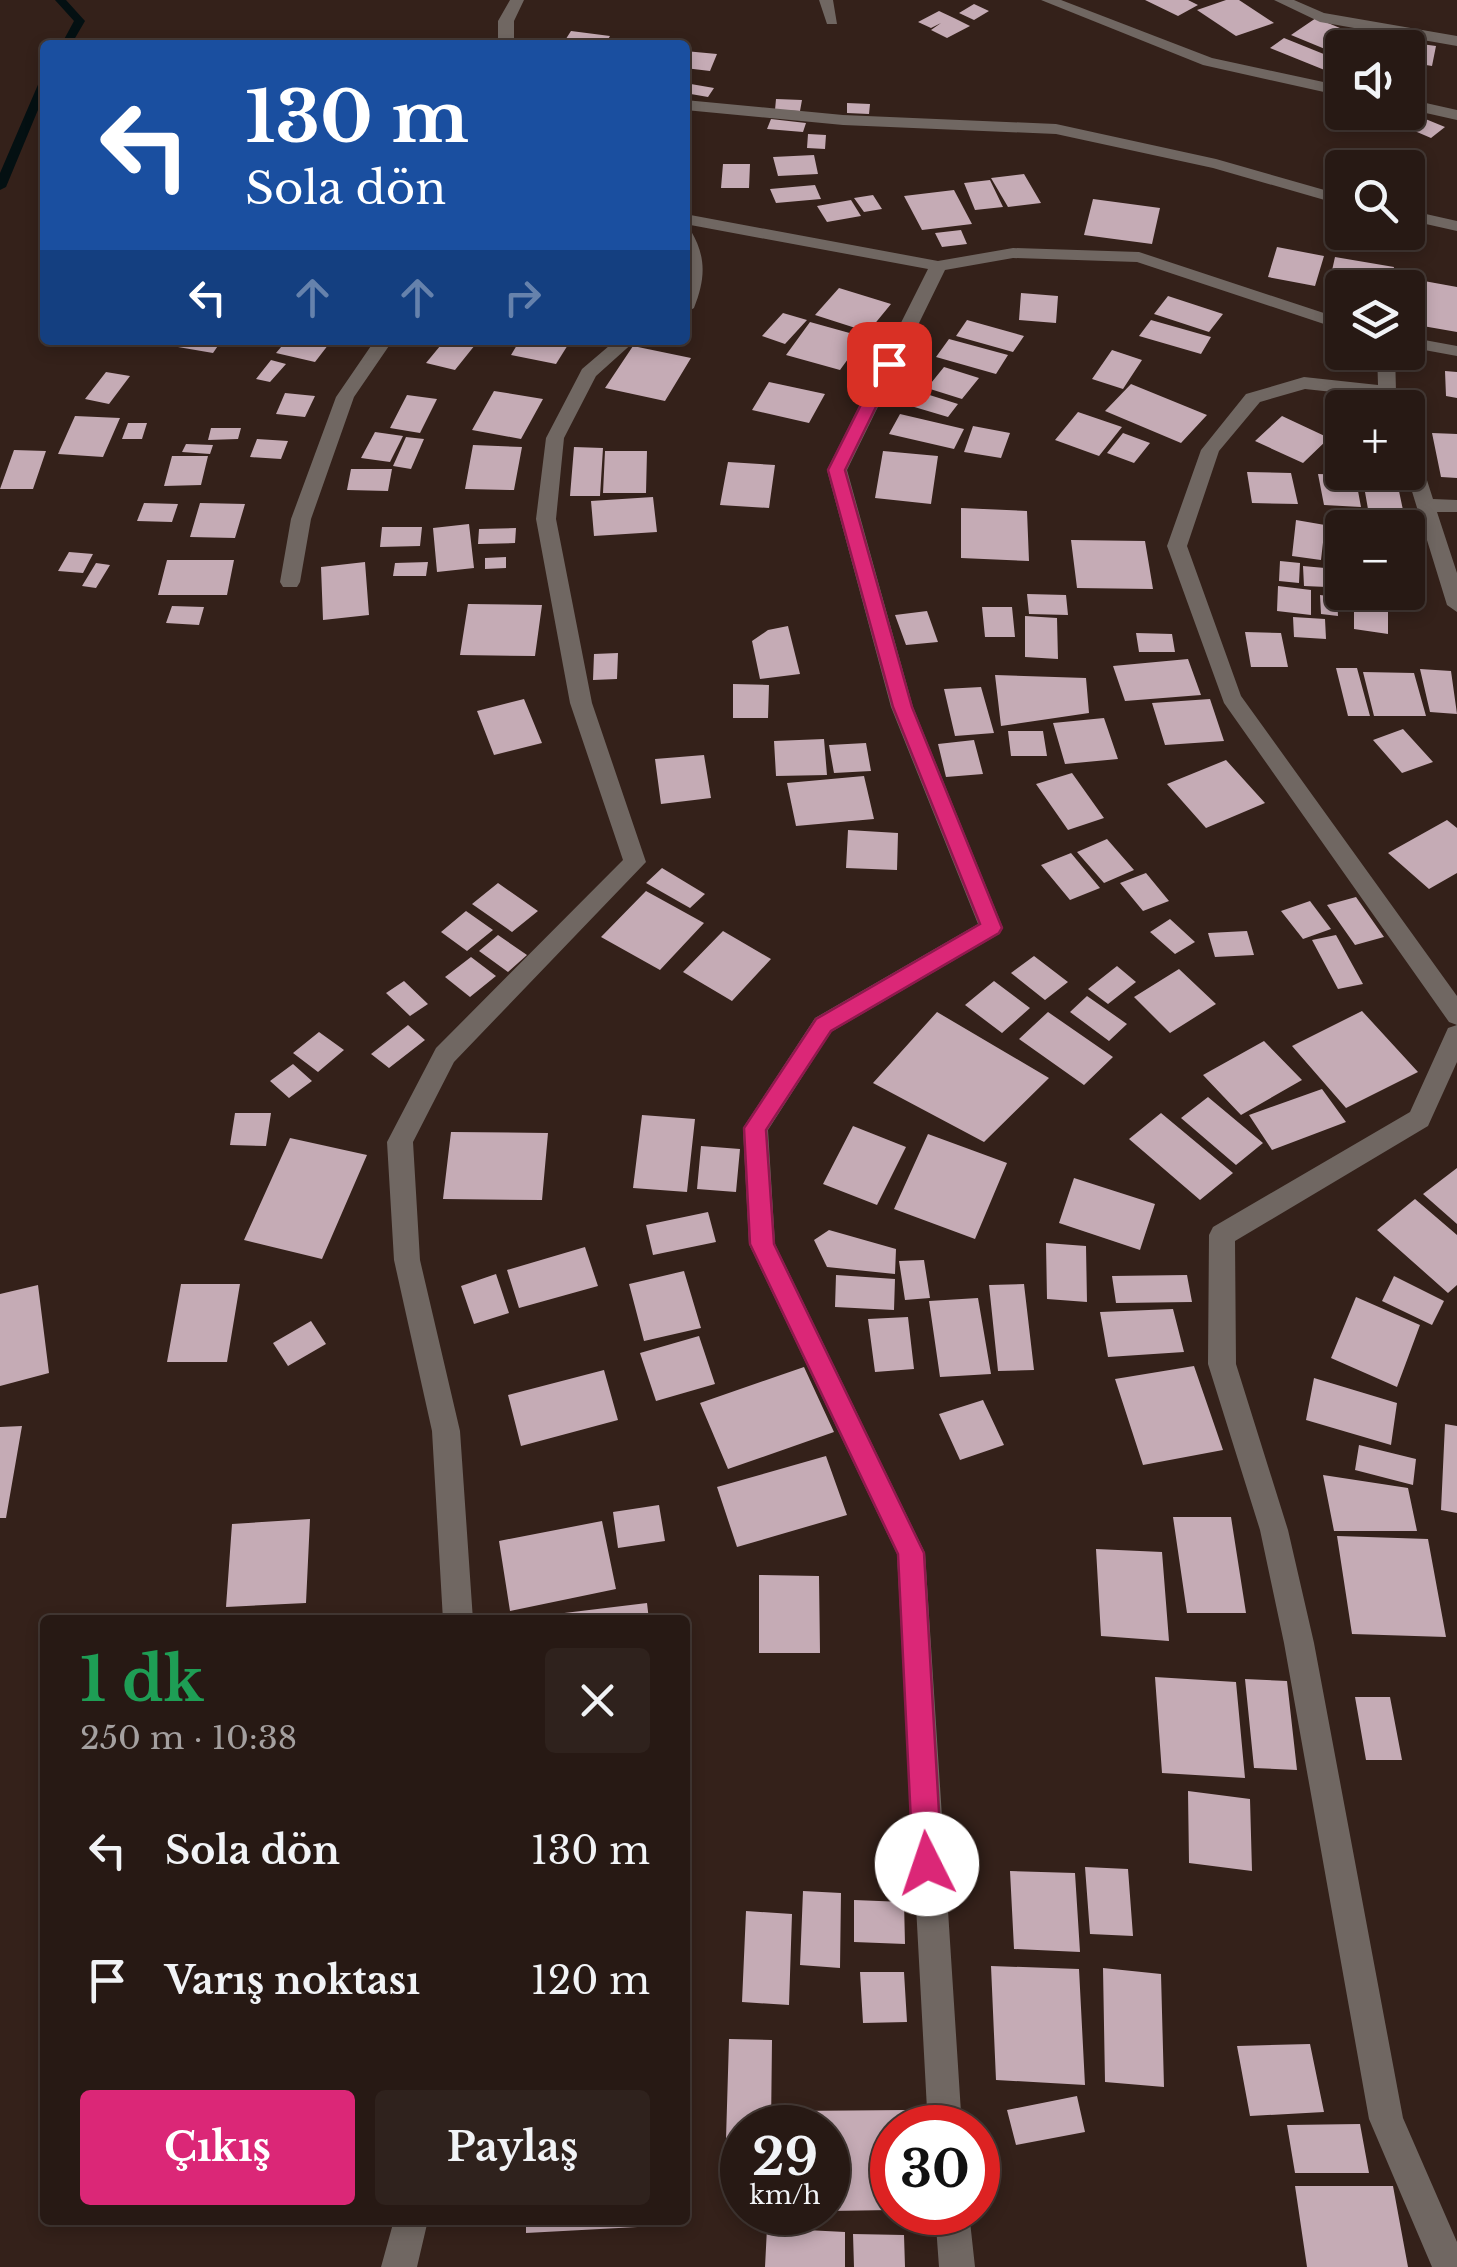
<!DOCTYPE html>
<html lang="tr">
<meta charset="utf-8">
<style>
body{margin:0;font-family:"Libre Baskerville",serif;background:#2f221d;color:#f1f3f6;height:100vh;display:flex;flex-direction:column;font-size:38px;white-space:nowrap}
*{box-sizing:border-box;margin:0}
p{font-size:32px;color:#a4a0a0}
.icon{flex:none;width:55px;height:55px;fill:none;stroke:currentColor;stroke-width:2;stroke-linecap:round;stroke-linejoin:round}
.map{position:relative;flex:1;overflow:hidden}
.side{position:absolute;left:40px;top:1615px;width:650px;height:610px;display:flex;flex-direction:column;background:#271914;border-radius:10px;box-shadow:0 5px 15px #0003,0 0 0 2px #433834}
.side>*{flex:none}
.hud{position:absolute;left:40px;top:40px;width:650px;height:305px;border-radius:10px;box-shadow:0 5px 15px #0003,0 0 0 2px #433834;background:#1a4fa0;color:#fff;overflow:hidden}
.controls{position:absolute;left:1325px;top:30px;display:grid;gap:20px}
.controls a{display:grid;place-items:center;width:100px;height:100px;border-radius:10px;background:#271914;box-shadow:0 5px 15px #0003,0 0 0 2px #433834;font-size:50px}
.speed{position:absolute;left:720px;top:2105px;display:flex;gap:20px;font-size:50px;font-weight:700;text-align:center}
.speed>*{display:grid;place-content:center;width:130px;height:130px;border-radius:50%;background:#271914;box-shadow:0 5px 15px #0003,0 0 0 2px #433834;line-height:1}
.speed small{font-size:25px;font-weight:400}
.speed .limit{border:15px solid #d22;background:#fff;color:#111}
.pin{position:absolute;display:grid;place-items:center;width:85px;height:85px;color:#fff;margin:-42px;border-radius:20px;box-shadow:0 5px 15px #0006}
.me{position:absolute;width:110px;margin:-55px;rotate:356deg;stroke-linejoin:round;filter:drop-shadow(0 0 8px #0008)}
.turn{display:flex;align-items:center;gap:35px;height:210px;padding:0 40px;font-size:45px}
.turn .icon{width:130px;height:130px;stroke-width:2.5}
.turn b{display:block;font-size:70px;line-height:85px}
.lanes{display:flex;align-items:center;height:95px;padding:0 40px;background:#0003;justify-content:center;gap:50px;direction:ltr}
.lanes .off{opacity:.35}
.round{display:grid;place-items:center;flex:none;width:105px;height:105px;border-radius:10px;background:#2f221d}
.head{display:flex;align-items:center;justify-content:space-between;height:170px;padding:0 40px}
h1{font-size:60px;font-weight:700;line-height:75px;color:#1e9e55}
.action{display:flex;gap:20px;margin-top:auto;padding:20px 40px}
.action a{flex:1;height:115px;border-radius:10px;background:#db2777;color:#fff;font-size:40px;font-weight:700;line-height:115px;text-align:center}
.action a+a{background:#2f221d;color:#f1f3f6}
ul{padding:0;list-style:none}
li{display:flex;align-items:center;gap:30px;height:130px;padding:0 40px}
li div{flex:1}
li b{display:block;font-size:38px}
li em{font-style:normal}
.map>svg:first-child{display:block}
</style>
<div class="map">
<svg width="1457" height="2267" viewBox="0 0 1457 2267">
<rect width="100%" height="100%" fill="#34211a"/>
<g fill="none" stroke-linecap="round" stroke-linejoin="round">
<path fill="#041012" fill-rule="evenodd" d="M55,0H66L85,21L71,45H61L74,21Z
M45,77V93L6,187L0,190V173L40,80Z"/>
</g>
<path fill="#c5abb5" d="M1145,0H1188L1198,5L1178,16Z
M1226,0H1239L1274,23L1236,36L1197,10Z
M974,4L989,11L974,20L959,13Z
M939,11L954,18L970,26L947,38L931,30L941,23L931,28L918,22Z
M1316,18L1371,41L1361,48H1342V56L1291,35Z
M571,31L610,36L605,45H562Z
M1284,38L1341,61L1327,71L1270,48Z
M1384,39L1436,46L1432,66L1408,62V48H1382Z
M685,51L717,54L710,71L685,68Z
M685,83L714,88L708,97L685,93Z
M776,99L802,100L800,111L775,110Z
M847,103L870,104L869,114L847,113Z
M1423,118L1445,127L1431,138L1410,129Z
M771,119L806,123L803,132L767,129Z
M808,134L826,135L825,149L807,148Z
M814,155L818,174L778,176L773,157Z
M723,164H750L749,188H721Z
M1024,174L1041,203L1008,207L991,178Z
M990,180L1003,207L975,210L964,183Z
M815,185L821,199L776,203L770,189Z
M954,190L972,224L922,230L904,196Z
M873,195L882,209L864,212L854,198Z
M1093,199L1160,208L1152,244L1084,235Z
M851,200L861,216L827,222L817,206Z
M961,230L967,244L942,247L935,233Z
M1277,247L1324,256L1315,286L1268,277Z
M1335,257L1394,267L1390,288L1329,284Z
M1424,281L1457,287V332L1417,325Z
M839,288L891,304L868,332L815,315Z
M1021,293L1058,296L1056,323L1019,320Z
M1168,296L1223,314L1209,332L1154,314Z
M783,313L807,320L785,344L762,336Z
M967,320L1024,336L1013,352L956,336Z
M1151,320L1211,337L1201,354L1139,336Z
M810,322L864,337L840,370L786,355Z
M949,339L1008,355L996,374L936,357Z
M183,340H222L213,353L178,347Z
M287,340H332L315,362L276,353Z
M445,340H479L455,370L426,363Z
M520,340H571L556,364L511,355Z
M633,346L691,358L665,401L605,388Z
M1112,350L1142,360L1123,389L1092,379Z
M271,360L286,364L270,382L256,379Z
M944,367L979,378L962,399L927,388Z
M1445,371L1457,372V398L1446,396Z
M106,372L130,376L109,404L85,399Z
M769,382L825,394L809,423L752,410Z
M1131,384L1207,415L1181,443L1105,411Z
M494,391L543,399L521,439L472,430Z
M920,392L958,404L948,417L911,406Z
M285,393L315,396L305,417L276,414Z
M407,395L437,399L420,433L390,428Z
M1078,412L1122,427L1099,456L1055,440Z
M900,414L964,429L954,449L889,434Z
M75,416L120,418L103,457L58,454Z
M1282,416L1329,438L1303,463L1255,441Z
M1325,418L1342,421V434L1324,431Z
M128,423H147L142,439H122Z
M973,426L1010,433L1001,458L964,452Z
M211,428H241L238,439L208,440Z
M375,432L403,436L390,462L361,458Z
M1123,433L1150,443L1134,463L1107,453Z
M1432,433L1457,434V478L1441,477Z
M406,437L424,439L411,469L393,466Z
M257,439L288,441L281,459L250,457Z
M186,444L213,445L210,454L182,452Z
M473,445L522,447L514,490L465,489Z
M574,447L603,448L600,496H570Z
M14,450L46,451L33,489H0Z
M605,451H647L646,493H603Z
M883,451L938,456L931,504L875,498Z
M172,456H208L201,485L164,486Z
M728,462L775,465L769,508L720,505Z
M351,469H392L388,491L347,490Z
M1247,472L1291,473L1298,504L1252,503Z
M1318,474L1355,475L1361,507L1324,505Z
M1362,475L1396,477L1403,510L1368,509Z
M653,497L657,532L594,536L591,501Z
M144,503L178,504L172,522L137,521Z
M200,503L245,504L235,538L190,537Z
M961,508L1027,511L1029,561L961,558Z
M1296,520L1325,525L1321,560L1292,556Z
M469,524L474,568L437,572L433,528Z
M1332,526L1342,528V552L1329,550Z
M382,527H422L420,546L380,547Z
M516,528L515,543L478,544L479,529Z
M1071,540L1145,541L1153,589L1077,588Z
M69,552L93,554L83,573L58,571Z
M506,557V568L485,569V558Z
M167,560H234L227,595H158Z
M1280,561L1300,563L1299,583L1279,581Z
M365,562L369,615L323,620L321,567Z
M428,562L426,576H393L395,563Z
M96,563L110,565L96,588L82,586Z
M1303,566L1325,568L1327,587L1304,586Z
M1278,586L1311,590V615L1277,611Z
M1027,594L1066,595L1068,615L1029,614Z
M1320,595L1337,597L1338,616L1321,614Z
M1354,600L1388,605V634L1354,629Z
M468,604L542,605L535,656L460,655Z
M172,606L204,607L199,625L166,623Z
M982,607H1012L1015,637H985Z
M927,611L938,642L906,645L895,615Z
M1025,616L1057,618L1058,659L1025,657Z
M1293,617L1325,619L1326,639L1294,637Z
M788,626L800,674L760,679L752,641L768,630Z
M1245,632L1281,633L1288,667H1251Z
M1136,633L1172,634L1175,652H1139Z
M618,653L617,679L593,680L594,654Z
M1188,659L1201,695L1125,701L1113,666Z
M1336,668H1357L1370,716H1348Z
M1420,669L1451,671L1457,714L1430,712Z
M1363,672L1414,673L1426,716H1374Z
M995,675L1086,678L1089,713L1001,726Z
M733,684L769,685L768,718H733Z
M981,687L994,733L955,736L944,689Z
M524,699L542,743L494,755L477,711Z
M1210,699L1224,741L1165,745L1152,703Z
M1104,718L1118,759L1065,764L1053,723Z
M1403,729L1433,762L1402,773L1373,740Z
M1008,731H1043L1047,756H1011Z
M824,739L827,775L776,776L774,741Z
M974,740L983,774L946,777L938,744Z
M866,743L871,771L834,773L829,745Z
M704,755L711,798L661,804L655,759Z
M1226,760L1265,803L1206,828L1167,784Z
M1072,773L1104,818L1068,830L1036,784Z
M864,776L874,819L796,826L787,783Z
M1447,820L1457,828V873L1429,889L1388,853Z
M848,830L898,833L897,870L846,868Z
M1107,839L1134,870L1104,883L1077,852Z
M1071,853L1100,888L1070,900L1041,865Z
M662,868L705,894L690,908L646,883Z
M1146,873L1169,901L1143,911L1120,883Z
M498,883L538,911L512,932L472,904Z
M646,891L704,923L660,970L601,937Z
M1356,897L1384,937L1355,945L1327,905Z
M1310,901L1331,929L1303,939L1281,911Z
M466,911L493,930L467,951L441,932Z
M1170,919L1195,942L1175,954L1150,932Z
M723,931L771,959L732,1001L683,972Z
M1247,931L1254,955L1215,957L1208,933Z
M498,935L527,955L508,972L479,951Z
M1336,935L1363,984L1338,989L1312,940Z
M1034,956L1068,982L1045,1000L1011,973Z
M471,957L496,976L470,997L445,977Z
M1117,966L1136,982L1108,1004L1088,989Z
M1179,969L1216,1004L1170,1033L1134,997Z
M404,981L428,1004L410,1016L386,993Z
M994,981L1030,1008L1002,1033L965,1005Z
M1087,996L1127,1024L1109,1041L1070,1012Z
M1362,1011L1418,1072L1346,1108L1292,1046Z
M937,1012L1049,1078L984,1142L873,1083Z
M1048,1012L1113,1057L1084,1085L1019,1039Z
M408,1025L425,1040L389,1068L371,1054Z
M319,1032L344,1050L318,1072L293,1053Z
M1264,1041L1302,1080L1241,1115L1203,1075Z
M293,1064L312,1081L289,1098L270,1081Z
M1322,1089L1346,1122L1272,1150L1249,1115Z
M1208,1097L1263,1143L1236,1165L1181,1118Z
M235,1113H271L266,1146L230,1145Z
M1161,1113L1233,1173L1200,1200L1129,1139Z
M642,1115L695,1119L687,1192L633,1188Z
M853,1126L906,1147L877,1205L823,1184Z
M451,1132L548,1133L542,1200L443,1199Z
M928,1134L1007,1163L975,1239L894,1209Z
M290,1138L367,1155L322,1259L244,1240Z
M701,1146L740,1149L736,1192L697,1189Z
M1457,1168V1224L1423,1194Z
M1074,1178L1155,1204L1140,1250L1059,1223Z
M1415,1199L1457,1235V1285L1448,1293L1377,1230Z
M708,1212L716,1242L653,1255L646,1225Z
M829,1230L896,1249L895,1274L827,1267L814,1240Z
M1046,1243L1086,1246L1087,1302L1047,1299Z
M585,1247L598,1286L519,1308L507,1270Z
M924,1260L930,1298L905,1300L899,1261Z
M684,1271L701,1328L644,1341L629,1284Z
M496,1274L509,1313L474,1324L461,1286Z
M836,1275L895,1279L894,1310L835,1307Z
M1187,1275L1192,1302L1116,1303L1112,1276Z
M1394,1276L1444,1301L1432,1325L1382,1301Z
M181,1284H240L227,1362H167Z
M1024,1284L1034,1370L998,1371L989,1285Z
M38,1285L49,1373L0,1386V1294Z
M1356,1297L1420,1325L1397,1387L1331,1358Z
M978,1298L991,1374L940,1377L929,1301Z
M1173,1309L1184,1352L1108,1357L1100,1312Z
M908,1317L914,1369L875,1372L868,1319Z
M311,1321L326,1344L288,1366L273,1343Z
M699,1336L715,1384L656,1401L640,1353Z
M1194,1366L1223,1450L1143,1465L1115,1379Z
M804,1367L834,1432L728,1469L700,1403Z
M604,1370L618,1420L521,1446L508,1395Z
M1314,1378L1397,1403L1391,1445L1306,1420Z
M983,1400L1004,1445L960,1460L939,1414Z
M1445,1424L1457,1426V1513L1441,1510Z
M22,1426L6,1518H0V1427Z
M1359,1445L1416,1459L1413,1485L1355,1470Z
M826,1456L847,1515L737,1547L717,1487Z
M1323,1475L1408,1488L1417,1531H1334Z
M659,1505L665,1541L618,1548L613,1512Z
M1173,1517H1231L1246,1613H1187Z
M310,1519L306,1603L226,1607L232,1524Z
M602,1521L616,1589L510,1611L499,1541Z
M1337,1536L1428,1539L1446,1637L1352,1634Z
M1096,1549L1162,1552L1169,1641L1101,1636Z
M759,1575L819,1576L820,1653H759Z
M647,1603L649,1620H523V1618Z
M1155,1677L1236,1682L1245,1778L1162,1773Z
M1245,1679L1287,1681L1297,1770L1254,1768Z
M1355,1697H1390L1402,1760H1366Z
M1188,1791L1250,1799L1252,1871L1189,1863Z
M1085,1867L1128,1869L1133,1936L1090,1934Z
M1010,1871L1075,1873L1080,1952L1014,1949Z
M803,1891L841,1893L840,1968L800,1965Z
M854,1900L904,1902L905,1944L854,1942Z
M746,1911L792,1914L789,2005L742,2002Z
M991,1966L1079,1969L1085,2085L996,2080Z
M1103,1968L1161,1974L1164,2087L1105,2082Z
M860,1972H904L907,2022L863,2023Z
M729,2039L772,2040L771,2128H742V2139H726Z
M1310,2044L1324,2112L1250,2116L1237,2046Z
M1077,2096L1085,2132L1016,2145L1007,2110Z
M909,2110L910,2128H892V2210L828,2211V2128H789L788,2111Z
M1360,2124L1369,2173H1295L1287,2125Z
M1295,2186H1393L1408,2267H1307Z
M526,2220H656V2226L526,2233Z
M767,2228L845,2232V2267H765Z
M853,2234L904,2235L905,2267H854Z"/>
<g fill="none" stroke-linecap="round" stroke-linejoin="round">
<path fill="#706762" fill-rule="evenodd" d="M510,0H524L514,21V45H498V21Z
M819,0H833L837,24H827Z
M1041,0H1061L1212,58L1342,86V96L1203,65Z
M1274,0H1294L1324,13L1457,36V46L1320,22Z
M1408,99L1457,110V120L1408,109Z
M685,100L843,115L1056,124L1216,159L1342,195V205L1213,168L1056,134L843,125L685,110Z
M1408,210L1457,221V231L1408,220Z
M685,214L938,261L1013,248L1139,252L1342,319V330L1137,262L1013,258L945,270L847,470L913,707L1003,928L999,934L831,1032L768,1130L775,1244L925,1553L962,2128H928L897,1554L749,1244L743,1128L815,1018L978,924L891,707L827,470L928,269L685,224Z
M685,230L691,231C707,258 705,280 694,308L685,313Z
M1408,337L1457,346V356L1408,347Z
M375,340H393L354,397L311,519L300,582L297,587H283L280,582L291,519L336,397Z
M616,340H636L596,376L564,438L556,519L592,703L646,862L454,1062L413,1142L420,1260L460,1431L473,1620H443L432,1431L394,1260L387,1142L436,1048L623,860L570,703L536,519L546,438L582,369Z
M1377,352H1395L1396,392L1401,408H1383L1379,397L1305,389L1260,402L1219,451L1187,546L1241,696L1457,996V1025L1449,1022L1224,703L1167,546L1201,450L1246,394L1304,377L1378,385Z
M1408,443L1417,449L1433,499L1457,500V512H1437L1457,573V612L1447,605L1406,472Z
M1457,1025V1062L1428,1126L1235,1241L1236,1364L1288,1530L1314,1643L1403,2118L1457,2242V2267H1432L1369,2119L1284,1643L1260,1530L1208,1364L1209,1235L1213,1227L1410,1112L1448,1028Z
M935,2212H969L975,2267H939Z
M394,2220H428L417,2267H381Z"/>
</g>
<path fill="#db2777" stroke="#8e194d" stroke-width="2.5" d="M883,361L897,364L845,470L912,707L1002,928L999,933L831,1031L766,1130L774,1244L924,1553L942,1864L937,1874L927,1878L917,1874L913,1864L898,1554L750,1244L744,1128L816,1019L980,924L893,707L828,470Z"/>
</svg>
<div class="controls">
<a><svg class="icon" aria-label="sound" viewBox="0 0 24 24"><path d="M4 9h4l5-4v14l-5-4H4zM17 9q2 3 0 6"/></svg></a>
<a><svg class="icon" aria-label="search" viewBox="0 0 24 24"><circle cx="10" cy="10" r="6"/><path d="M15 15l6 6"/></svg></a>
<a><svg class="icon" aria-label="layers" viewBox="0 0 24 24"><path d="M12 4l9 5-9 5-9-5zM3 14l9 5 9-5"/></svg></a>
<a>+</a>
<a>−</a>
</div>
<div class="speed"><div>29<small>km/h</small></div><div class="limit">30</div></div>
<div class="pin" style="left:889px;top:364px;background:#d93025"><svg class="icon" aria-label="arrive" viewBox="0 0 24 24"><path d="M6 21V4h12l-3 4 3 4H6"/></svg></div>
<svg class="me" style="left:927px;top:1864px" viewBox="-20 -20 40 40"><circle r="19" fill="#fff"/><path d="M0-13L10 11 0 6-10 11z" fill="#db2777"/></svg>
<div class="hud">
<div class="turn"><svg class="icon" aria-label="left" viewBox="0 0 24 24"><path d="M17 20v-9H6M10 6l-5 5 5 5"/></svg><div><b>130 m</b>Sola dön</div></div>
<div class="lanes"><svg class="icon" aria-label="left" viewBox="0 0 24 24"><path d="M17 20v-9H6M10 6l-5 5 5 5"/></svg><svg class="icon off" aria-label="ahead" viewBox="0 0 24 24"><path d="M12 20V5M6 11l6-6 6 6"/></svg><svg class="icon off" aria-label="ahead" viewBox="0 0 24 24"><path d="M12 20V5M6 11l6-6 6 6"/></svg><svg class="icon off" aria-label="right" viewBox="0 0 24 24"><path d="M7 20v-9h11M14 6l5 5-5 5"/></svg></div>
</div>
<section class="side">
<div class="head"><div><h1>1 dk</h1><p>250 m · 10:38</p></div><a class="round"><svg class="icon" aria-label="close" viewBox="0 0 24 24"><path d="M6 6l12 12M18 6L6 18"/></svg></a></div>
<ul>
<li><svg class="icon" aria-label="left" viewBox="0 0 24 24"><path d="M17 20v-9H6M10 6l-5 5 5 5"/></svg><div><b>Sola dön</b></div><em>130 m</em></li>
<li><svg class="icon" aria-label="arrive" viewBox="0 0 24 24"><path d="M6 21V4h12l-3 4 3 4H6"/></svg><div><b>Varış noktası</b></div><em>120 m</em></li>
</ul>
<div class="action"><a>Çıkış</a><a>Paylaş</a></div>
</section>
</div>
